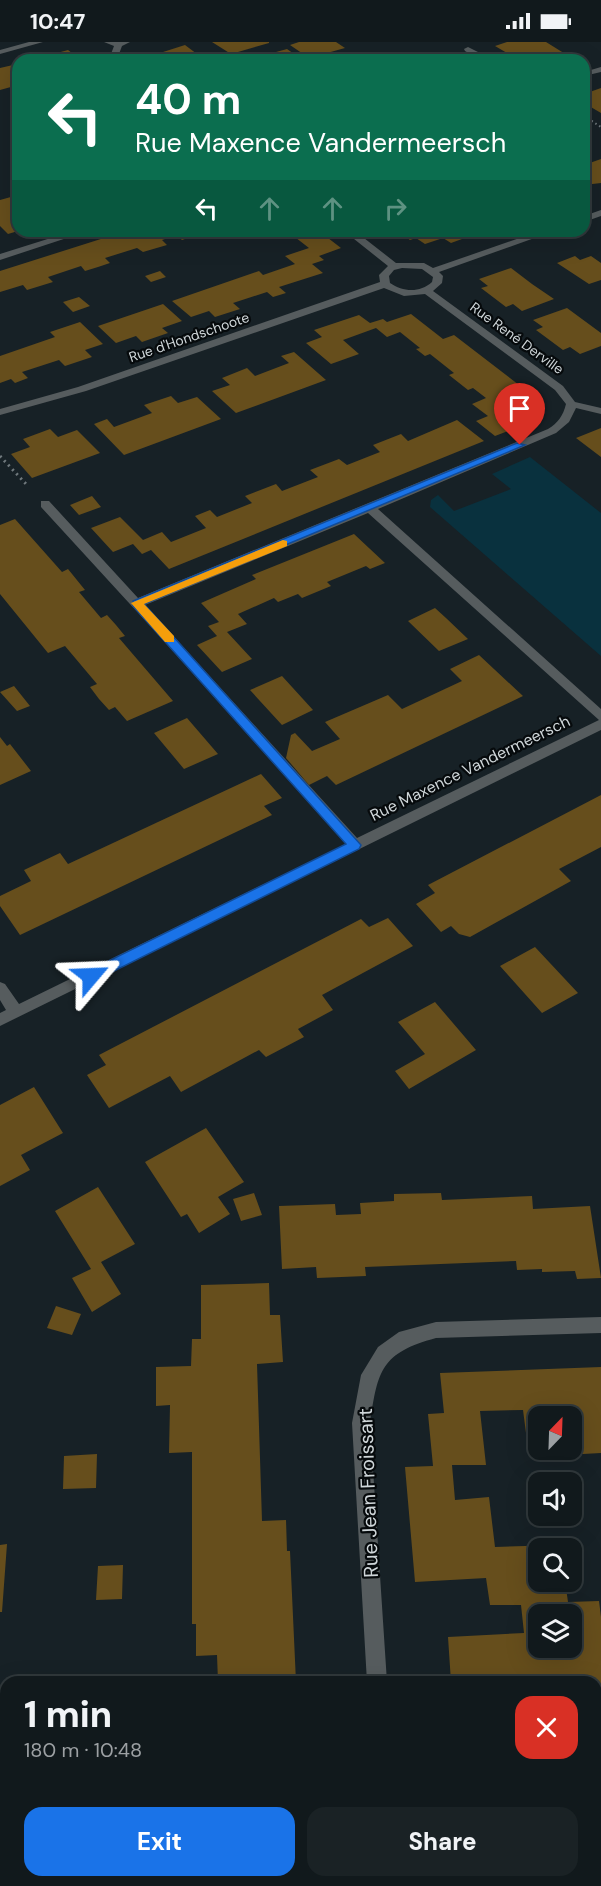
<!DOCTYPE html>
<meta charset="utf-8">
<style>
body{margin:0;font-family:"DM Sans",sans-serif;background:#1a2225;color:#f1f3f6;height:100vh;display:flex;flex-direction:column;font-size:22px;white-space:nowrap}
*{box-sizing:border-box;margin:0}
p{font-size:20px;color:#9ca0a3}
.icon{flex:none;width:33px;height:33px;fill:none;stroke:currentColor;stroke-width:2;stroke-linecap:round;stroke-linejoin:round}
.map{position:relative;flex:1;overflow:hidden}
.details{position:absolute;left:0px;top:1634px;width:602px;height:212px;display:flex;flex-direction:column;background:#11191c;border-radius:18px 18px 0 0;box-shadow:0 6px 24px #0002,0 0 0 2px #30383b}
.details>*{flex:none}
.banner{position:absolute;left:12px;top:12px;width:578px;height:183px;border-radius:18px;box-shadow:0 6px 24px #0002,0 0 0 2px #30383b;background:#0b6e4f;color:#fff;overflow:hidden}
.needle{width:39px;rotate:23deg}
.tools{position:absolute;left:528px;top:1364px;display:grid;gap:12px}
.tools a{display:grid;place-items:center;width:54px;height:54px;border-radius:12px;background:#11191c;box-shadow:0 6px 24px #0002,0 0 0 2px #30383b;font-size:30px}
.pin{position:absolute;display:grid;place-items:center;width:51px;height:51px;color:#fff;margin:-62px -26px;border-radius:50% 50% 50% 0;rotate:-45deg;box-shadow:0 0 6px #0007}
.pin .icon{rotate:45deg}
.me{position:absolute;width:66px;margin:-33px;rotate:64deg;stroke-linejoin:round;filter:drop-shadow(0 0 4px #0008)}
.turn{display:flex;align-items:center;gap:21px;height:126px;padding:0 24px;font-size:27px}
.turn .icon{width:78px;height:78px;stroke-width:2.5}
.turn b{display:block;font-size:42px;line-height:51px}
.lanes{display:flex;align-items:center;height:57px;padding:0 24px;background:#0003;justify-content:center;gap:30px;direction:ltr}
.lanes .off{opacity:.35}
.round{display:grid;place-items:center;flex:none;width:63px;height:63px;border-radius:18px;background:#1a2225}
.summary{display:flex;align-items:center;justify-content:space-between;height:102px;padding:0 24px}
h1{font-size:36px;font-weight:800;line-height:45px}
.primary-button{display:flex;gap:12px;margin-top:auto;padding:12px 24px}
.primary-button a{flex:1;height:69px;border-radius:18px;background:#1a73e8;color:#fff;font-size:24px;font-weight:800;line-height:69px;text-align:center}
.primary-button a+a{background:#1a2225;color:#f1f3f6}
.status{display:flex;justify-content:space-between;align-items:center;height:42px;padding:0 30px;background:#11191c;direction:ltr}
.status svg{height:16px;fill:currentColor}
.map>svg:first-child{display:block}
</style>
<div class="status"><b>10:47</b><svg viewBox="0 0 49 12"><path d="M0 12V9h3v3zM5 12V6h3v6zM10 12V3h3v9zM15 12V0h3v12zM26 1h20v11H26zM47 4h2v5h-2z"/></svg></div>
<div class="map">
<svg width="601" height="1844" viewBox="0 0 601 1844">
<rect width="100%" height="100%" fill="#172126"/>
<path fill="#09313e" d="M530,415L601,471V614L430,465L431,458L438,453L454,469L511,447L492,432Z"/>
<path fill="#664e1c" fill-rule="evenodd" d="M212,0H269V1L231,12Z
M299,0H336L345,6L309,16L290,3Z
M507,0H546L575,18H519L495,4Z
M185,3L205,18H153L168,13L163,10Z
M287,7L297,14L287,17L276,10Z
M68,8L81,18H51L46,14Z
M13,23L18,24V43L0,48V26Z
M601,46V71L584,61V56L588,55L584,52Z
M601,117V141L584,143V123Z
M18,153V189L8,192L0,184V158Z
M126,189H208L182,198L177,193L162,198L167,203L143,210L137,206L105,216L110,221L98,225L85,229L81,224L48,235L53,240L27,248L23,243L0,250V229Z
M277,189H319L341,206L319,214L324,218L312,222L323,231L279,245L286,251L273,255L267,250L233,261L240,267L215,275L209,269L191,275L172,259L259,229L263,233L295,222L285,214L309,206L291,192L284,194Z
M397,189H454L462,197L451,201L443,196L425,202L416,196L410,198Z
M575,214L580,218L591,214L601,221V238L589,242L557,221Z
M511,226L532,242L554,257L522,269L513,262L506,265L481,246L488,244L479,237Z
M160,229L166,235L151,240L145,234Z
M79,255L90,264L73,270L63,260Z
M163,262L182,279L162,286L168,291L142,300L136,294L116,301L98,284Z
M567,266L601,291V304L580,312L570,305L563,308L536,288L543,285L533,278Z
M411,272L443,297L454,293L519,343L509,347L535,368L512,377L521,384L495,394L476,379L488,374L472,362L486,356L473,346L468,348L449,333L454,331L430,312L425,314L416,307L420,306L400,290L387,295L376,286L343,298L359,312L331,322L306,301L322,295L314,288L359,273L370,281L383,277L387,280Z
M80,280L103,302L85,308L92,315L65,324L59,318L22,330L28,336L15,341L11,337L0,341V314L55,295L50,290Z
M294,310L326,338L236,371L212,349L230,343L222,336L247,326L255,334L289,321L281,314Z
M171,354L178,361L197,355L221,377L124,413L94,382L107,377L114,385L152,371L144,363Z
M457,378L484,399L169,527L151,508L142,512L133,502L113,510L91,486L120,475L143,498L162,490L171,500L206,486L195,474L210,468L217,475L252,461L245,454L276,442L282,449L318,435L310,428L339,417L347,423L380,410L373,403L401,392L408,399Z
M601,386V415L576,396Z
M50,387L58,395L77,388L100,411L32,436L11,412L30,405L23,397Z
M92,454L101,465L79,473L70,463Z
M15,477L62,530L68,527L85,548L79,550L101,576L107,573L116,583L125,594L119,596L173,659L127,679L115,665L109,668L99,657L90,645L97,642L65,604L48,611L0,552V483Z
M354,492L385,521L370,527L366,524L327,540L331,544L302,556L298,552L278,560L274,556L238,572L247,582L227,590L252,617L222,630L197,603L217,594L208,584L219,580L201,561L256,537L252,533Z
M435,566L446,576L468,597L439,609L408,579Z
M479,613L523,654L336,743L327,734L309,743L286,716L291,693L295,691L312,709L340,697L325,680L388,653L402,667L462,639L450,627Z
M282,634L313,668L282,683L250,648Z
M14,644L30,664L17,669L0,650Z
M187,676L218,712L184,727L154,691Z
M0,695L7,704L10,702L31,729L0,743Z
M261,732L282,756L264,764L272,773L20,893L0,864V854L31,839L24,828L60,811L68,822Z
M601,753V805L559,827L571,839L470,895L459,892L451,884L441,890L416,862L435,851L428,843Z
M388,876L413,904L322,953L333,968L298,987L304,995L266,1015L259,1008L181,1050L170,1034L109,1066L87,1033L106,1023L99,1013L361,877L369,885Z
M535,905L578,951L542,971L500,924Z
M435,960L476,1008L409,1047L395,1029L425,1012L398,980Z
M34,1045L63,1091L21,1113L30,1128L0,1144V1063Z
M206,1086L244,1140L218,1155L230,1172L199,1191L187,1172L181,1175L145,1120Z
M98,1145L135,1202L101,1220L121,1252L92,1270L72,1236L91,1227L55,1169Z
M254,1151L262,1173L241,1179L233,1157Z
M441,1151L442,1158L532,1154L533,1167L590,1164L601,1236L577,1237L575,1229L542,1230V1227L517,1228L516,1219L365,1225L366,1234L317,1236L316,1225L282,1227L279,1164L335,1162L336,1173L361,1172L360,1161L394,1159V1152Z
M269,1241L270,1273H280L283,1320L257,1322L262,1479L286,1478L287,1509H290L296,1640H218L217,1613L196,1614V1582H192V1410L169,1411L170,1363L156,1364V1325L191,1324L192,1297H201V1243Z
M56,1264L81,1272L72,1293L47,1286Z
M601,1325V1411L565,1413L564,1407H572V1374H538V1391H526L523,1368L480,1369L486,1423H452L455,1458L489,1455L495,1505L560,1503V1506H538V1539H565L568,1560L599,1559L601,1575V1844H524L523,1839H596V1640H451L448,1595L524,1591L521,1563H490L486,1536L415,1540L405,1425L433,1424L428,1372L444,1371L440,1331ZM538,1572H572V1605H538Z
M97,1412L96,1446L63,1447L64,1414Z
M7,1502L2,1570H0V1503Z
M123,1523L122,1557L96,1558L98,1524Z
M0,1744H6V1823L0,1824Z
M59,1839H115V1844H59Z
M167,1839H273V1844H167Z"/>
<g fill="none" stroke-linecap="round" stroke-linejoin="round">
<path stroke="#70797d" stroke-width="2" stroke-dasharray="1.5 3" stroke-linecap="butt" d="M584,74L601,85"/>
<path stroke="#70797d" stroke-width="3" stroke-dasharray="2 4" stroke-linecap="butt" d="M0,414L26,442"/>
<path fill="#565c5e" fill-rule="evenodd" d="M29,0H43L0,12V8Z
M104,0H130L122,4L119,12L123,18H115L111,12L114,4Z
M468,5L490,16L491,18H481L465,9L464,7Z
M601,25V30L584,34V30Z
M601,168V174L584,180V174Z
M73,189H88L0,218V212Z
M344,189H355L396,221H424L433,226L540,189H554L439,230L443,234L442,241L433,249L563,344L575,360L601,366V372L576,366L569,380L556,391L378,467L601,667V688L0,984V971L6,968L0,958V940L5,942L19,962L346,802L262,706L41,465V459H49L138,556L548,387C558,381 563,374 566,362L555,348L425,252L404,254L384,246L86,349L0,373V367L78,345L380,240L379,233L388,224ZM402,226L422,227L433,235L432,240C420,251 403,250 390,241L389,234L394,228ZM368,471L599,678L357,796L145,563Z
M601,1275V1291L436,1296C381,1311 378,1328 370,1381L387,1640H367L352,1381L361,1333L378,1305L399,1290L436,1280Z
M379,1839H401V1844H379Z"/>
</g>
<path fill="#1a73e8" stroke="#114b97" stroke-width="1.5" d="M517,401L525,403L144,562L361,803L359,807L96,938H86L84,934L86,930L346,802L133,564V559Z"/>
<path fill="#f59e0b" d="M283,498L287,499V504L144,562L174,594V600H165L131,561Z"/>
<g text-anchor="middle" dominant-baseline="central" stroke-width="4.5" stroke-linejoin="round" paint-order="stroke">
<g font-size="14" fill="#cfd6d9" stroke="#060a0c">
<text transform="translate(189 295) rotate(-19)">Rue d'Hondschoote</text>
<text transform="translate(517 296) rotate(36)">Rue René Derville</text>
</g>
<g font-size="16" fill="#cfd6d9" stroke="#060a0c">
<text transform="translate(470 726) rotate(-26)">Rue Maxence Vandermeersch</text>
</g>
<g font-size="20" fill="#cfd6d9" stroke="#060a0c">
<text transform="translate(368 1451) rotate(-92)">Rue Jean Froissart</text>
</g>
</g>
</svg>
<div class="tools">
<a><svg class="needle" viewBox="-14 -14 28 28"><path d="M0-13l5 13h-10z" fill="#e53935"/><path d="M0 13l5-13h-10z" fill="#9ca0a3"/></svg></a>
<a><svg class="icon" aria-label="sound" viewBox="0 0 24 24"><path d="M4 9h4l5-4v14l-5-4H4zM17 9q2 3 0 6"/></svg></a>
<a><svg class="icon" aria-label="search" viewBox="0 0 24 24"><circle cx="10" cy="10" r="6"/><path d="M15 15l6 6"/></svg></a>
<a><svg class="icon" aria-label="layers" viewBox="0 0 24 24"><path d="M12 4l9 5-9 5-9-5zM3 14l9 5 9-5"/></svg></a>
</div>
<div class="pin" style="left:520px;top:403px;background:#d93025"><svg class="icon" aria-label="arrive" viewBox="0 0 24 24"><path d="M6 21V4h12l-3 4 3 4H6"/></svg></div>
<svg class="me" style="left:91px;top:934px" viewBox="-20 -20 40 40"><path d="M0-17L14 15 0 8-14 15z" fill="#1a73e8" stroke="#fff" stroke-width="4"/></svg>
<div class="banner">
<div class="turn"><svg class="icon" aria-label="left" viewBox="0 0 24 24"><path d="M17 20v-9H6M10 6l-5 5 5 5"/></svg><div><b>40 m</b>Rue Maxence Vandermeersch</div></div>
<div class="lanes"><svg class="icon" aria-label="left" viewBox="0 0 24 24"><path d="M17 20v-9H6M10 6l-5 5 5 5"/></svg><svg class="icon off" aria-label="ahead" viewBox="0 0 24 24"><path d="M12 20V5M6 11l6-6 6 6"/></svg><svg class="icon off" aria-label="ahead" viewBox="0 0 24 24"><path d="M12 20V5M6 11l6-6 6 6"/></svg><svg class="icon off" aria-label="right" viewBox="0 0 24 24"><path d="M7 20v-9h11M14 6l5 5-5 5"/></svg></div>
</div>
<section class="details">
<div class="summary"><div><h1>1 min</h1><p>180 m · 10:48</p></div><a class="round" style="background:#d93025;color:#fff"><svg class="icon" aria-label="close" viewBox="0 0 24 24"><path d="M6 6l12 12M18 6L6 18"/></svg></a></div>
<div class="primary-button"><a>Exit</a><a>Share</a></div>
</section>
</div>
